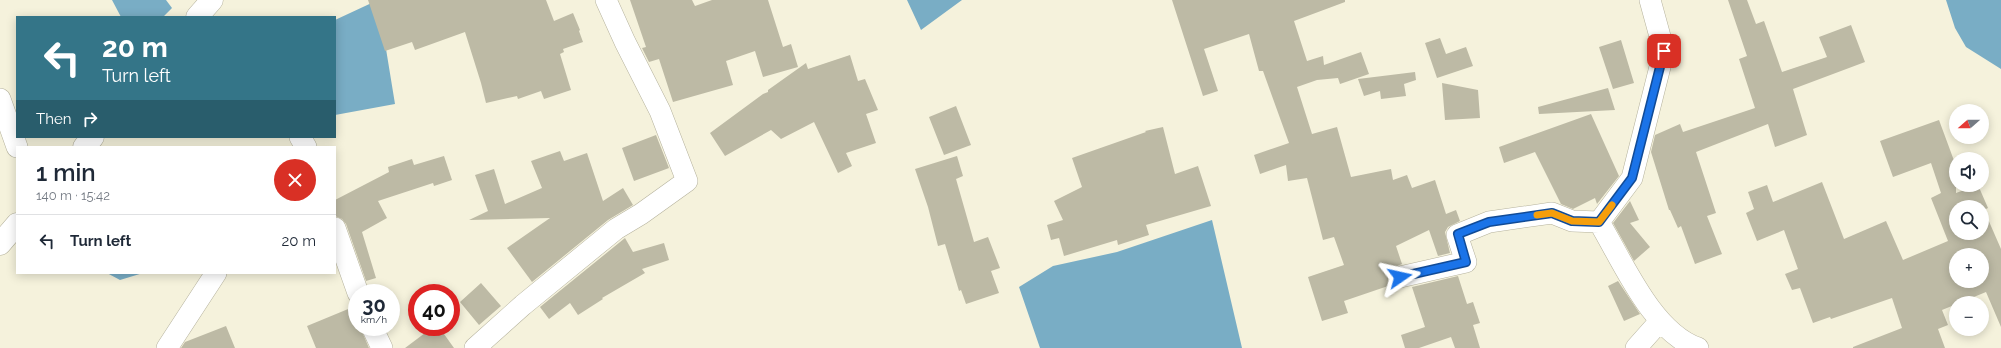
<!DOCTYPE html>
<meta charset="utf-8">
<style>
body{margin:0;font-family:Raleway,sans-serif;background:#f2f2f3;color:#1f2937;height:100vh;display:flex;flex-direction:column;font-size:15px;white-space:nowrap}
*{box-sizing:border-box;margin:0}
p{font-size:13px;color:#747a83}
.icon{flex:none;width:22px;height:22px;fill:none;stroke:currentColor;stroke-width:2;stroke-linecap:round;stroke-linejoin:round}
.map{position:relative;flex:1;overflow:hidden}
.panel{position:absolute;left:16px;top:146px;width:320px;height:128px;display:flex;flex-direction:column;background:#fff;border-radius:0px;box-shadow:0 2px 10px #0003}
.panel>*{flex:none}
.hud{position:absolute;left:16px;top:16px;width:320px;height:122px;border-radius:0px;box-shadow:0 2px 10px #0003;background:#347588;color:#fff;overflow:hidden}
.needle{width:26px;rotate:250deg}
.tools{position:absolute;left:1949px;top:104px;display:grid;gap:8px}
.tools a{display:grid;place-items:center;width:40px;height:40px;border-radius:50%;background:#fff;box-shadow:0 2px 10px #0003;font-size:20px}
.speed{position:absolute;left:348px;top:284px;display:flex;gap:8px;font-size:20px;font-weight:700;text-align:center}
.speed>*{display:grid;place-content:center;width:52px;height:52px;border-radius:50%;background:#fff;box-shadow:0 2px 10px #0003;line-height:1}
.speed small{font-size:10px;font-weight:400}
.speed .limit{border:6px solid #d22;background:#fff;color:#111}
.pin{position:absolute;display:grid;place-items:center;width:34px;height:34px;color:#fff;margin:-17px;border-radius:8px;box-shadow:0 2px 6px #0006}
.me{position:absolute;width:44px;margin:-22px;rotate:79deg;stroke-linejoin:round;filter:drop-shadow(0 0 3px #0008)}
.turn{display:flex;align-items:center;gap:14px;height:84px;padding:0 20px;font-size:18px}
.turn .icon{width:52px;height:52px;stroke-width:2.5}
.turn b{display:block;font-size:28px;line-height:34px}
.then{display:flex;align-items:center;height:38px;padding:0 20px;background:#0003;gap:8px;font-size:15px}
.round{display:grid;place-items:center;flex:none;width:42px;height:42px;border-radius:21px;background:#f2f2f3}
.headline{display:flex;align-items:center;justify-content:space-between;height:68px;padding:0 20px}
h1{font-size:24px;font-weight:600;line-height:30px}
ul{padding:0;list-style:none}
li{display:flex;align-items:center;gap:12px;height:52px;padding:0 20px;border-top:1px solid #e0e1e3}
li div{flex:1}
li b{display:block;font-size:15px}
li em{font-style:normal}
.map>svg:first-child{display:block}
</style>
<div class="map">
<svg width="2001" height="348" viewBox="0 0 2001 348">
<rect width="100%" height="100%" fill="#f5f2dc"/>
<path fill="#79adc5" d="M112,0H166L172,8L163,17H121Z
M378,0L395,104L335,115V20Z
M907,0H962L921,30Z
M1946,0H2001V69L1966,47L1955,28Z
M1212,220L1242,348H1040L1019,287L1053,266L1117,252Z
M107,273H143L120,280Z"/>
<path fill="#bdbaa5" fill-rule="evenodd" d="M368,0H546L554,21L573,13L580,30L579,31L583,42L563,49L564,52L560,54L571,90L544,99L541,91L518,99L517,96L486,103L481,83L465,32L415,50L412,42L385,51Z
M630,0H692L695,6L712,0H768L783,47L791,44L798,67L763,77L755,51L726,61L733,85L673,102L659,59L649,62L642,48L646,47Z
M1172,0H1345V2L1294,21L1307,61L1323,56L1324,65L1361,52L1369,74L1340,84L1338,78L1317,80L1297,87L1312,134L1337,127L1351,177L1391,169L1393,180L1407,175L1412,188L1435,180L1446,214L1456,210L1460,221L1448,227L1445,232L1450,253L1438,256L1429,230L1396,246L1402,264L1392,268L1389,273L1388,279L1391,285L1344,301L1348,313L1322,321L1308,277L1344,265L1334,237L1323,240L1307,178L1288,181L1286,165L1260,174L1254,155L1289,143L1263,71H1259L1249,34L1204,49L1218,91L1203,96Z
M1728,0H1747L1756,24L1764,21L1782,72L1827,57L1819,37L1851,25L1865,62L1793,89L1807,135L1775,147L1768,124L1696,152L1716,213L1707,216L1722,254L1695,264L1681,226L1678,228L1670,210H1669L1651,152L1655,135L1680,124L1683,132L1755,108L1739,59L1747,56Z
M1440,38L1446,54L1466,47L1473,66L1437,78L1425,43Z
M1621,40L1634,83L1613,89L1599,47Z
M850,55L858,81L865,79L878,110L866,114L876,143L846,153L852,166L838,173L814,122L781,139L771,130L725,156L710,133L763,94L768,92V90L806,63L808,69Z
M1415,72L1416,80L1404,84L1406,96L1381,99L1380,91L1364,96L1358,79Z
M1442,83L1478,90L1480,118L1445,120Z
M1608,88L1615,110L1539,114L1538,107Z
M956,106L971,145L944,155L929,117Z
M1591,114L1619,176L1597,204L1595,198L1573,209L1561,204L1535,152L1504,163L1499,147Z
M1939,120L1956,166V193L1978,185L1988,208L1984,210L2001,249V327L1986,292L1942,310L1948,325L1938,329L1945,348H1853V347L1902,328L1892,298L1831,319L1830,317L1813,323L1800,288L1792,290L1785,274L1798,269L1784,230L1757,241L1746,213L1754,209L1748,192L1767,185L1773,202L1822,182L1844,239L1886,221L1903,260L1948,241L1931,198L1941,193L1931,163L1893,177L1880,141ZM1956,207H1982V233H1956ZM1956,255H1982V281H1956Z
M1163,127L1175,174L1198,166L1211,206L1146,225L1149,235L1118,245L1117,240L1064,256L1059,238L1051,240L1047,225L1063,220L1054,201L1082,187L1072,158L1146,132L1145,131Z
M656,135L669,168L634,181L622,148Z
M560,151L564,161L587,153L603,201L623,188L633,205L608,220L532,282L507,248L550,218L469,220L488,211L475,175L494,169L505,204L542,188L531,161Z
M444,156L452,180L434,186L433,183L378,201L387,218L362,232L376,278L366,281L346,224L342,219L335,216V200L389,172L388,167L412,159L414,165Z
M957,156L963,176L956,179L974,242L988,237L1000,268L991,271L999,293L966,304L961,290L959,291L945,244L938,246L928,207L915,169Z
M1630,201L1639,220L1630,223L1650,247L1634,261L1613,223Z
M625,238L633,252L664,243L669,260L642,269L645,273L602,298L603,299L578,315L570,303L549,319L540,307Z
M1458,276L1467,304L1473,302L1480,323L1473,325L1480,348H1455L1451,337L1419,348H1405L1401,335L1425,327L1412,287Z
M1618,281L1640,314L1624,321L1608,286Z
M481,283L501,306L479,325L460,302Z
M353,307L357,317V327H360L369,348H316L307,326Z
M226,326L235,348H181L185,342Z
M433,327H439L454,348H405Z"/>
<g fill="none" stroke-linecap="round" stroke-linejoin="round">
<defs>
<path id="minor" d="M1650,0L1664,51L1632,178L1599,222C1623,262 1652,332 1698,348
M0,99L17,147
M300,137L306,147
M335,228L358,293
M1400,277L1466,262L1457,235L1489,222L1552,213L1572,221L1599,222
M372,327L382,348
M167,348L216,273
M475,348L523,305L616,229L641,214L687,181L660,111L625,42L606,0
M1636,348L1660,321"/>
<path id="highway" d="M197,17L212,0
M84,147L93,137
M0,244L17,224"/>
</defs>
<use href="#minor" stroke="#b5b29d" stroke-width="22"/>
<use href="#highway" stroke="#b5b29d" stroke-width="23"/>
<use href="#minor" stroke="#fff" stroke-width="21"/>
<use href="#highway" stroke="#fff" stroke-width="22"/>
</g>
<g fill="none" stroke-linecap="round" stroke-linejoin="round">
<defs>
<path id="route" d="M1400,277L1466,262L1458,234L1489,222L1552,213L1572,221L1599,222L1632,178L1664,51"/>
</defs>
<use href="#route" stroke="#114b97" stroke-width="10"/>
<use href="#route" stroke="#1a73e8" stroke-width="7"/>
<path stroke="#f59e0b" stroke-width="7" d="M1537,215L1552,213L1572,221L1599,222L1612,205"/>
</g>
</svg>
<div class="tools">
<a><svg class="needle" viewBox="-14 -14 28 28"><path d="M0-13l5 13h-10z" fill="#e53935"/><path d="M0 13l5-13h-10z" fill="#747a83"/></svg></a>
<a><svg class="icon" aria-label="sound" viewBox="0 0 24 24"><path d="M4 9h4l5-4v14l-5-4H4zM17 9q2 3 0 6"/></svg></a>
<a><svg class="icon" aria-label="search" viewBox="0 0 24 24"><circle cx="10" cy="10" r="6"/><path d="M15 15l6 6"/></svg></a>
<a>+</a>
<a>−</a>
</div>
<div class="speed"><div>30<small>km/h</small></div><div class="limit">40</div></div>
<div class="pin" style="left:1664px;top:51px;background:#d93025"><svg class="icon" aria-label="arrive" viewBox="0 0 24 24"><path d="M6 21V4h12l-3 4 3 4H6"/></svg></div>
<svg class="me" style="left:1400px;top:277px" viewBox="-20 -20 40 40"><path d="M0-17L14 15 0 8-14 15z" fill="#1a73e8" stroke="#fff" stroke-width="4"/></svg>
<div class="hud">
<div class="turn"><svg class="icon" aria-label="left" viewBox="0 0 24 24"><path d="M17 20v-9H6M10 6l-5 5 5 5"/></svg><div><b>20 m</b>Turn left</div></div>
<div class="then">Then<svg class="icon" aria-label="right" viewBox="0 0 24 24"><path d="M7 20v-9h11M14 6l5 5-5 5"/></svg></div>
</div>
<section class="panel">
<div class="headline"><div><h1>1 min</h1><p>140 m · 15:42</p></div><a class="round" style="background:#d93025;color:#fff"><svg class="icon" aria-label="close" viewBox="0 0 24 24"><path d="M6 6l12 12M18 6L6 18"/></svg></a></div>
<ul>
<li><svg class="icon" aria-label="left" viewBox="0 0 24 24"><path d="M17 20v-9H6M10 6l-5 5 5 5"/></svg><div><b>Turn left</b></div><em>20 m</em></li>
</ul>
</section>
</div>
